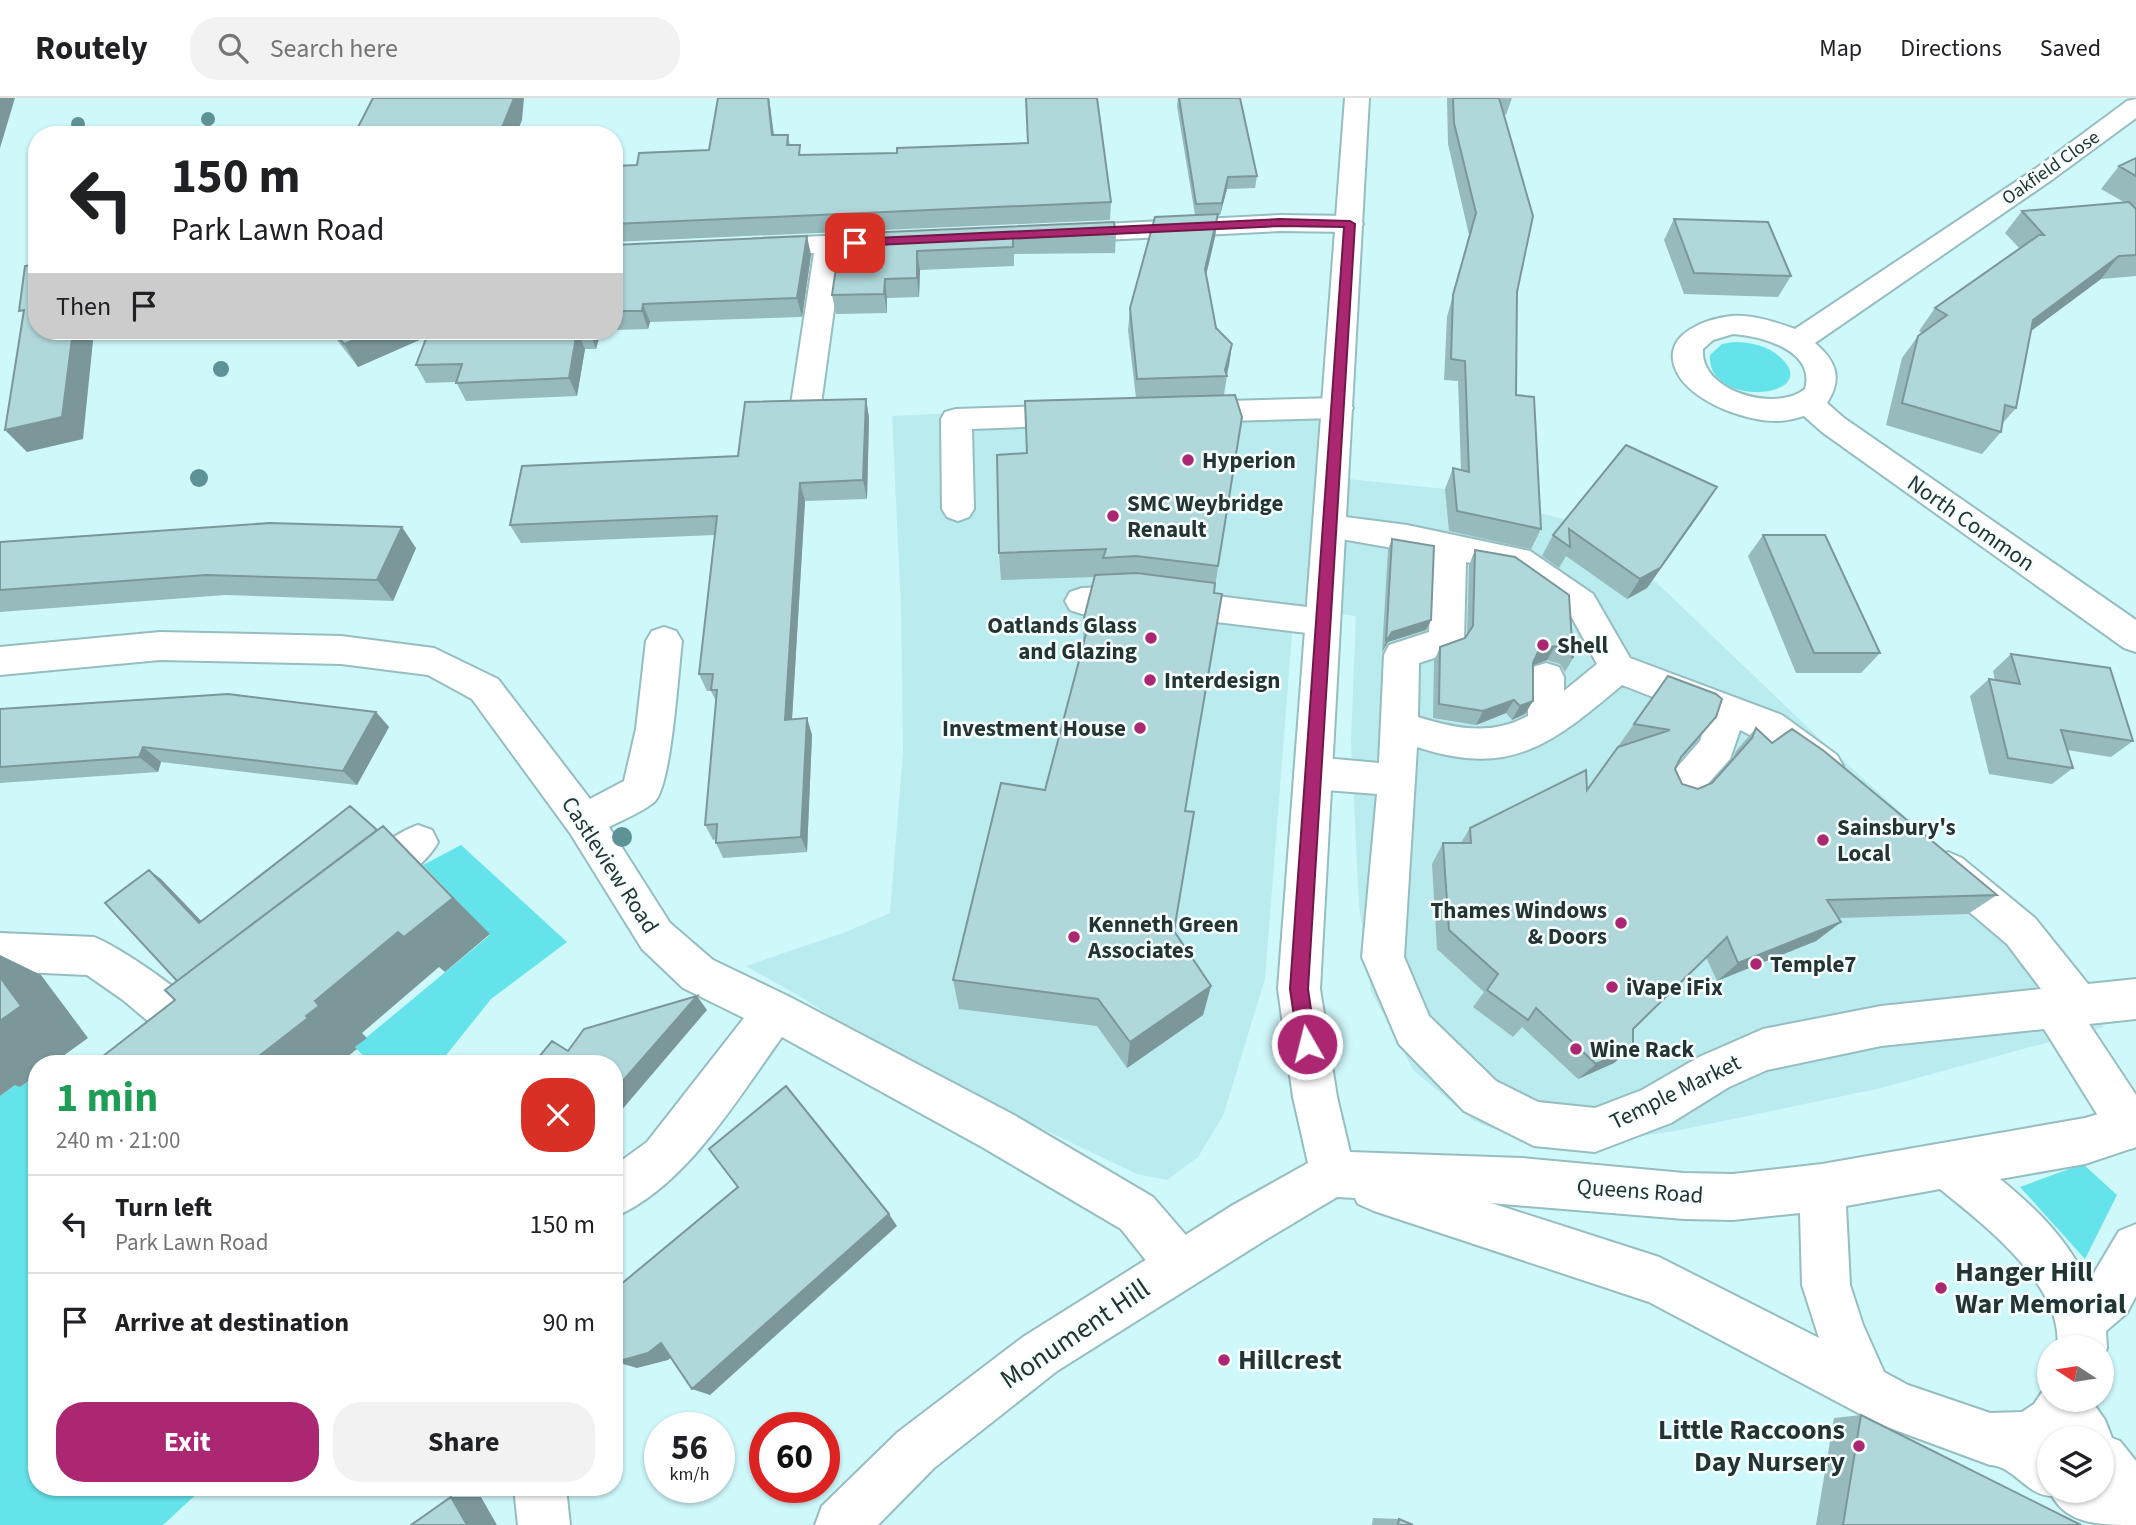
<!DOCTYPE html>
<meta charset="utf-8">
<style>
body{margin:0;font-family:"Source Sans 3",sans-serif;background:#f2f2f2;color:#202124;height:100vh;display:flex;flex-direction:column;font-size:26px;white-space:nowrap}
*{box-sizing:border-box;margin:0}
p{font-size:23px;color:#757577}
.icon{flex:none;width:38px;height:38px;fill:none;stroke:currentColor;stroke-width:2;stroke-linecap:round;stroke-linejoin:round}
.map{position:relative;flex:1;overflow:hidden}
.details{position:absolute;left:28px;top:957px;width:595px;height:441px;display:flex;flex-direction:column;background:#fff;border-radius:28px;box-shadow:0 2px 5px #0004}
.details>*{flex:none}
.guide{position:absolute;left:28px;top:28px;width:595px;height:214px;border-radius:28px;box-shadow:0 2px 5px #0004;background:#fff;color:#202124;overflow:hidden}
.needle{width:46px;rotate:282deg}
.buttons{position:absolute;left:2037px;top:1237px;display:grid;gap:14px}
.buttons a{display:grid;place-items:center;width:77px;height:77px;border-radius:50%;background:#fff;box-shadow:0 2px 5px #0004;font-size:35px}
.speed{position:absolute;left:644px;top:1314px;display:flex;gap:14px;font-size:35px;font-weight:700;text-align:center}
.speed>*{display:grid;place-content:center;width:91px;height:91px;border-radius:50%;background:#fff;box-shadow:0 2px 5px #0004;line-height:1}
.speed small{font-size:18px;font-weight:400}
.speed .limit{border:10px solid #d22;background:#fff;color:#111}
.pin{position:absolute;display:grid;place-items:center;width:60px;height:60px;color:#fff;margin:-30px;border-radius:14px;box-shadow:0 4px 10px #0006}
.me{position:absolute;width:77px;margin:-38px;rotate:352deg;stroke-linejoin:round;filter:drop-shadow(0 0 5px #0008)}
.turn{display:flex;align-items:center;gap:24px;height:147px;padding:0 28px;font-size:32px}
.turn .icon{width:91px;height:91px;stroke-width:2.5}
.turn b{display:block;font-size:49px;line-height:60px}
.then{display:flex;align-items:center;height:66px;padding:0 28px;background:#0003;gap:14px;font-size:26px}
.round{display:grid;place-items:center;flex:none;width:74px;height:74px;border-radius:28px;background:#f2f2f2}
.head{display:flex;align-items:center;justify-content:space-between;height:119px;padding:0 28px}
h1{font-size:42px;font-weight:700;line-height:52px;color:#1e9e55}
.cta{display:flex;gap:14px;margin-top:auto;padding:14px 28px}
.cta a{flex:1;height:80px;border-radius:28px;background:#ab2771;color:#fff;font-size:28px;font-weight:700;line-height:80px;text-align:center}
.cta a+a{background:#f2f2f2;color:#202124}
ul{padding:0;list-style:none}
li{display:flex;align-items:center;gap:21px;height:98px;padding:0 28px;border-top:2px solid #e0e0e0}
li div{flex:1}
li b{display:block;font-size:26px}
li em{font-style:normal}
header{display:flex;align-items:center;gap:42px;box-sizing:border-box;height:98px;padding:0 35px;background:#fff;border-bottom:2px solid #e0e0e0}
header strong{font-size:33px}
nav{display:flex;gap:38px;margin-inline-start:auto;font-size:24px}
.search{width:490px;height:63px;background:#f2f2f2;display:flex;align-items:center;gap:18px;box-sizing:border-box;padding:0 24px;border-radius:28px;color:#757577;font-size:26px}
.map>svg:first-child{display:block}
</style>
<header>
<strong>Routely</strong>
<div class="search"><svg class="icon" aria-label="search" viewBox="0 0 24 24"><circle cx="10" cy="10" r="6"/><path d="M15 15l6 6"/></svg>Search here</div>
<nav><a>Map</a><a>Directions</a><a>Saved</a></nav>
</header>
<div class="map">
<svg width="2136" height="1427" viewBox="0 0 2136 1427">
<rect width="100%" height="100%" fill="#cff8fb"/>
<path fill="#b9ebef" d="M1325,298L1320,378L1445,391L1571,423L1657,485L1822,643L2041,842L2104,929L1877,991L1675,1033L1548,1052L1474,1023L1413,972L1371,893L1359,808L1351,642L1356,518L1294,510L1265,881L1223,1018L1198,1059L1167,1082L1137,1076L902,964L801,899L746,868L846,834L890,815L903,654L901,508L892,318Z"/>
<path fill="#65e3eb" d="M1733,244C1752,244 1770,248 1783,262C1820,300 1706,311 1710,257L1722,246Z
M461,747L567,844L491,901L439,966H363L367,962L355,949L490,837L423,767Z
M37,977V1390H203L163,1427H0V998L18,985L20,989Z
M2083,1066L2117,1097L2085,1161L2020,1089Z"/>
<g fill="none" stroke-linecap="round" stroke-linejoin="round">
<defs>
<path id="minor" d="M2136,1V20L2053,81L1815,245C1836,263 1843,280 1827,305L1844,320L2136,522V554L2124,550L1822,334L1804,318C1796,320 1787,323 1778,323C1745,324 1678,300 1673,262C1669,233 1710,220 1732,218C1752,216 1776,224 1795,231L2035,71L2127,3ZM1733,236C1761,238 1816,252 1805,291C1776,315 1699,293 1703,251L1713,242Z
M1280,117L1350,118L1359,120L1363,126L1359,132L1350,134L1280,133L1064,144L1054,142L1051,136L1054,130L1064,128Z
M892,135L902,137L906,143L902,149L842,153L821,306L817,313L806,316L795,313L791,306L814,155L756,157L746,155L742,149L746,143L756,141Z
M1338,300L1349,303L1353,310L1349,317L1338,320L1190,324L1179,321L1175,314L1179,307L1190,304Z
M1077,307L1088,310L1092,317L1088,324L1077,327L972,331L974,411L969,419L958,423L947,419L942,411L941,321L945,314L956,311Z
M1330,417L1407,427L1530,453L1593,496L1630,560L1782,617L1837,657L1843,668L1837,679C1832,681 1827,684 1821,683C1798,679 1767,643 1740,632L1730,661L1691,705L1678,710L1665,705L1659,694L1665,683L1700,643L1707,620L1622,587C1552,646 1511,680 1417,649L1404,859L1429,918L1496,983L1538,1004L1595,1010L1642,992L1699,959L1763,931L1881,908L2041,891L2007,846L1934,784L1928,772L1934,760L1948,754L1962,760L2035,820L2088,886L2136,881V921L2089,926L2136,997V1049L2131,1051L2115,1045L2044,931L1881,948L1767,972L1729,989L1671,1025L1595,1054L1534,1048L1464,1013L1399,946L1362,859L1377,696L1313,691L1300,686L1294,675L1300,664L1313,659L1379,665L1384,557L1389,547L1429,534L1433,457L1318,437L1314,429L1318,421ZM1466,464L1509,472L1569,514L1597,566L1564,593V579L1559,569L1546,565L1533,569L1528,579V618C1492,638 1456,631 1418,619L1419,565L1458,552L1464,542Z
M1134,488L1323,511L1335,515L1340,524L1335,533L1323,537L1134,514L1082,516L1070,512L1065,503L1070,494L1082,490Z
M664,529L676,533L682,543C678,575 672,680 656,702C649,711 620,723 609,729L670,825L713,862L790,899L1014,1017L1153,1099L1197,1150L1204,1167L1197,1184L1180,1191L1163,1184L1121,1131L982,1049L782,939C738,1000 685,1090 614,1119V1068L647,1044L744,920L683,890L642,851L570,735L472,601L428,577L341,566L160,562L0,577V549L160,534L341,538L434,550L498,581L590,701L624,683L636,631L646,543L652,533Z
M418,727L432,732L438,744C427,766 389,793 367,802L353,797L347,784C357,762 395,735 418,727Z
M0,835L94,839C119,849 180,890 197,911C201,915 202,921 204,926L198,940L183,946L168,940L123,902L87,877L0,873Z
M514,1390H566L570,1427H518Z"/>
<path id="major" d="M1345,0H1369L1320,891L1337,999L1350,1054L1522,1060L1684,1075L1733,1076L1822,1066L2085,1020L2136,1005V1049L2085,1066L2000,1081C2037,1111 2068,1142 2088,1185L2119,1133L2136,1126V1198L2127,1215L2106,1233L2107,1250L2102,1262V1250H2057C2065,1188 1982,1125 1940,1091L1846,1108L1850,1187L1863,1227L1884,1274L1908,1287L1990,1315L2022,1314L2034,1306L2049,1284V1302H2091L2105,1322L2112,1340L2120,1343L2136,1363V1427C2102,1427 2068,1427 2052,1398C2027,1398 2014,1368 1990,1367L1879,1326L1649,1204L1374,1113L1358,1106L1355,1100L1337,1099L1267,1141L1057,1273L934,1370L878,1427H815L822,1408L898,1334L1023,1239L1233,1107L1308,1065L1293,999L1278,891ZM1491,1105L1684,1121L1733,1122L1800,1115L1802,1187L1819,1240L1659,1159ZM2049,1340H2102V1393H2049Z"/>
</defs>
<use href="#minor" stroke="#96bdc0" stroke-width="4"/>
<use href="#major" stroke="#96bdc0" stroke-width="4"/>
<use href="#minor" fill="#fff" fill-rule="evenodd"/>
<use href="#major" fill="#fff" fill-rule="evenodd"/>
</g>
<g fill="#5d9296">
<circle cx="208" cy="21" r="7"/>
<circle cx="78" cy="26" r="7"/>
<circle cx="221" cy="271" r="8"/>
<circle cx="199" cy="380" r="9"/>
<circle cx="622" cy="739" r="10"/>
</g>
<path fill="#97babc" d="M769,0L774,37H788L790,47L802,57L1111,104L1110,122L614,144V68L637,67L709,52Z
M1178,0H1240L1257,78L1255,90L1227,91L1220,117H1218L1215,139L1206,178L1216,230L1232,246L1224,297L1242,319L1214,495L1185,713L1174,833L1211,888L1203,917L1127,970L1097,928L959,911L953,882L1045,692L1083,546L1084,520L1095,479L1001,482L999,455L1027,355L1136,300L1128,232L1130,210L1195,117L1177,8Z
M1447,0H1512L1506,17L1504,16L1517,194L1516,297L1541,431L1531,451L1449,433L1445,391L1453,370L1461,372L1458,283L1444,282L1447,219L1469,137L1448,46Z
M2136,60V178L2101,181L2031,233L2016,310L2002,326L2001,334L1982,356L1886,327L1902,260L1918,238L1922,235L1919,233L1935,210L2020,151L2005,135L2022,113L2124,104L2101,91L2119,68Z
M1674,121L1791,178L1778,199L1684,196L1664,142Z
M841,136H1116L1115,155L1014,156V168L920,172L919,199L887,200V215L836,216L832,197Z
M614,147L811,157L802,219L650,224L648,231L614,232Z
M330,233H601L596,251H585L577,298L466,303L456,284L426,285L416,267L426,239L358,269Z
M866,301L869,320L867,401L805,403L792,621L807,620L812,637L807,754L723,760L716,745V741L713,742L705,727L716,603L711,593H707L699,576L715,437L521,445L510,427L738,358Z
M1626,347L1703,411L1647,490L1627,501L1566,458L1559,470L1542,458L1553,437Z
M1763,437L1880,555L1861,575H1796L1748,458Z
M1392,441L1431,522L1426,532L1388,544L1382,554L1388,452Z
M0,444L416,450L393,503L225,497L0,514Z
M1475,452L1515,459L1573,560L1565,574L1560,566L1547,562L1533,567V603L1525,616L1512,622L1506,615L1476,627L1433,620L1434,563L1440,549L1465,540L1467,538L1469,467Z
M2011,556L2133,643L2111,659L2067,652L2073,670L2052,686L1989,676L1970,598L1989,581L1995,582L1993,573Z
M1668,578L1698,642L1679,663L1675,671L1682,686L1698,691L1712,685L1732,663L1736,653L1756,630L1772,645L1997,797L1968,816L1839,820L1841,824L1816,843L1717,883L1706,859L1633,931V949L1614,965L1578,981L1522,929L1513,939L1473,909L1484,894L1437,851L1432,766L1443,745H1461L1470,730L1587,692Z
M0,611L376,614L389,629L357,687L161,664L158,674L0,685Z
M1861,1317L2081,1427H1816L1834,1320Z
M1373,1420L1399,1421L1413,1427H1372Z"/>
<path fill="#7b9799" d="M0,0H15L0,50Z
M514,0H524L522,22L516,37H499Z
M768,0H769L776,56L772,37Z
M1228,79L1227,91L1220,117L1222,105Z
M1218,116L1215,139L1202,194L1205,171Z
M807,138L811,157L802,219L797,200Z
M917,153L920,172L919,199L917,180Z
M2119,158L2101,181L2015,245L2033,222Z
M885,181L887,200V215L884,196Z
M643,206L650,224L648,231L642,213Z
M73,233H94L83,341L27,354L5,332Z
M376,233H434L433,236L358,269L344,246Z
M577,233L585,251L577,298L569,280Z
M589,233H601L596,251Z
M1232,246L1229,268L1226,278L1225,272Z
M866,301L869,320L867,401L863,382Z
M800,385L805,403L791,638L785,622Z
M1717,389L1703,411L1647,490L1627,501L1640,481Z
M402,429L416,450L393,503L377,482Z
M1431,522L1426,532L1388,544L1382,554L1386,544L1392,534Z
M1555,548L1547,562L1531,568L1538,554Z
M1514,602L1506,615L1476,627L1483,613Z
M1533,603L1525,616L1512,622L1520,608Z
M376,614L389,629L357,687L343,673Z
M807,620L812,637L807,754L801,739Z
M143,649L161,664L158,674L139,659Z
M383,728L490,836L445,874L439,869L362,935L367,940L355,949L357,951L338,966H249L306,918L315,903Z
M149,772L161,781L211,833L199,825Z
M1841,824L1816,843L1717,883L1738,865Z
M0,857L41,877L88,940L52,966H37V977L20,989L15,987L0,998Z
M1211,888L1203,917L1127,970L1130,944Z
M697,898L707,912L614,1021V993Z
M1633,949L1614,965L1578,981L1596,966Z
M889,1116L897,1128L710,1297L692,1291Z
M661,1245L680,1252L668,1262L637,1270L616,1264Z
M451,1399H481L497,1427H467Z"/>
<path fill="#b0d8db" stroke="#7b9799" stroke-width="2" d="M373,0H514L499,37H354Z
M718,0H768L772,37H788L787,47H800L799,57L897,55V50L1028,45L1026,0H1097L1111,104L614,126V68L637,67L639,55L709,52Z
M1179,0H1240L1257,78L1228,79L1222,105L1196,106Z
M1453,0H1499L1533,118L1517,194L1516,297L1534,299L1541,431L1457,413L1453,370L1469,374L1465,263L1451,261L1453,197L1476,115L1454,25Z
M2136,60V78L2119,68Z
M2129,104L2136,111V157L2119,158L2033,222L2016,310L2005,307L2001,334L1902,305L1918,238L1947,217L1935,210L2039,137H2044L2022,113Z
M1218,116L1205,171L1216,230L1232,246L1225,272L1227,278L1137,281L1130,210L1155,119Z
M1674,121L1768,124L1791,178L1694,175Z
M1114,124L1116,136L1013,137V149L917,153V180L885,181L884,196L832,197L841,136Z
M807,138L797,200L643,206L642,213H614V147Z
M37,166V233H73L62,319L5,332L24,212L19,213L25,168Z
M333,233H376L344,246Z
M429,233H584H577L569,280L456,285L462,266L416,267Z
M1235,297L1242,319L1218,468L1136,458L1103,460L1106,451L999,455L997,357L1027,355L1025,303Z
M866,301L863,382L800,385L785,622L807,620L801,739L716,745L717,726L705,727L717,592H711L713,576H699L717,418L510,427L522,368L738,358L745,304Z
M1626,347L1717,389L1660,470L1640,481L1569,431L1570,449L1553,437Z
M270,425L402,429L377,482L206,477L0,492V444Z
M1763,437H1825L1880,555H1814Z
M1392,441L1434,448L1431,522L1392,534L1386,544Z
M1475,452L1515,459L1569,497L1573,560L1568,552L1555,548L1538,554L1533,565V603L1520,608L1514,602L1483,613L1439,606L1440,549L1465,540L1473,528Z
M1137,475L1215,485L1214,495L1222,496L1185,713L1194,714L1174,833L1211,888L1130,944L1098,901L953,882L1001,685L1045,692L1090,521L1084,520L1095,477Z
M2011,556L2110,570L2133,643L2061,632L2073,670L2008,660L1989,581L2020,586Z
M1668,578L1716,596L1722,601L1716,619L1681,659L1675,671L1682,686L1698,691L1712,685L1752,640L1756,630L1772,645L1792,631L1824,653L1997,797L1827,802L1841,824L1738,865L1727,839L1633,931V949L1596,966L1536,910L1528,922L1487,892L1498,876L1449,832L1443,745H1471L1470,730L1586,672L1587,692L1618,649L1670,632L1634,626Z
M228,596L376,614L343,673L143,649L139,659L0,669V611Z
M350,708L377,732L177,883L105,805L149,772L199,825Z
M383,728L453,800L404,839L398,834L315,903L319,908L306,918L308,920L249,966H102L98,962L175,902L165,892Z
M0,879L21,908L0,923Z
M697,898L614,993V966H533L552,943L568,953L584,931Z
M786,988L889,1116L692,1291L661,1245L648,1255L616,1264L614,1261V1192L738,1089L709,1051Z
M1861,1317L2081,1427H1843Z
M451,1399L467,1427H411Z
M1399,1421L1413,1427H1398Z"/>
<path fill="#ab2771" stroke="#6f1949" stroke-width="2" d="M1280,121L1350,123L1355,126L1308,891L1316,946L1313,952L1307,954L1301,952L1298,946L1290,891L1344,129L1280,128L855,148L849,145L855,141Z"/>
<g fill="#ab2771" stroke="#f6feff" stroke-width="2.5">
<circle cx="1188" cy="362" r="7"/>
<circle cx="1113" cy="418" r="7"/>
<circle cx="1151" cy="540" r="7"/>
<circle cx="1543" cy="547" r="7"/>
<circle cx="1150" cy="582" r="7"/>
<circle cx="1140" cy="630" r="7"/>
<circle cx="1823" cy="742" r="7"/>
<circle cx="1621" cy="825" r="7"/>
<circle cx="1074" cy="839" r="7"/>
<circle cx="1756" cy="866" r="7"/>
<circle cx="1612" cy="889" r="7"/>
<circle cx="1576" cy="951" r="7"/>
<circle cx="1941" cy="1190" r="7"/>
<circle cx="1224" cy="1262" r="7"/>
<circle cx="1859" cy="1348" r="7"/>
</g>
<g text-anchor="middle" dominant-baseline="central" stroke-width="5" stroke-linejoin="round" paint-order="stroke">
<g font-size="19" fill="#243435" stroke="#f6feff">
<text transform="translate(2051 70) rotate(-35)">Oakfield Close</text>
</g>
<g font-size="23" font-weight="bold" fill="#243435" stroke="#f6feff" text-anchor="start">
<text x="1202" y="362">Hyperion</text>
<text x="1127" y="405">SMC Weybridge<tspan x="1127" dy="26">Renault</tspan></text>
<text x="1137" y="527" text-anchor="end">Oatlands Glass<tspan x="1137" dy="26">and Glazing</tspan></text>
<text x="1557" y="547">Shell</text>
<text x="1164" y="582">Interdesign</text>
<text x="1126" y="630" text-anchor="end">Investment House</text>
<text x="1837" y="729">Sainsbury's<tspan x="1837" dy="26">Local</tspan></text>
<text x="1607" y="812" text-anchor="end">Thames Windows<tspan x="1607" dy="26">&amp; Doors</tspan></text>
<text x="1088" y="826">Kenneth Green<tspan x="1088" dy="26">Associates</tspan></text>
<text x="1770" y="866">Temple7</text>
<text x="1626" y="889">iVape iFix</text>
<text x="1590" y="951">Wine Rack</text>
</g>
<g font-size="23" fill="#243435" stroke="#f6feff">
<text transform="translate(1971 425) rotate(35)">North Common</text>
<text transform="translate(610 767) rotate(57)">Castleview Road</text>
<text transform="translate(1675 994) rotate(-26)">Temple Market</text>
<text transform="translate(1640 1093) rotate(4)">Queens Road</text>
</g>
<g font-size="28" font-weight="bold" fill="#243435" stroke="#f6feff" text-anchor="start">
<text x="1955" y="1174">Hanger Hill<tspan x="1955" dy="32">War Memorial</tspan></text>
<text x="1238" y="1262">Hillcrest</text>
<text x="1845" y="1332" text-anchor="end">Little Raccoons<tspan x="1845" dy="32">Day Nursery</tspan></text>
</g>
<g font-size="28" fill="#243435" stroke="#f6feff">
<text transform="translate(1075 1236) rotate(-34)">Monument Hill</text>
</g>
</g>
</svg>
<div class="buttons">
<a><svg class="needle" viewBox="-14 -14 28 28"><path d="M0-13l5 13h-10z" fill="#e53935"/><path d="M0 13l5-13h-10z" fill="#757577"/></svg></a>
<a><svg class="icon" aria-label="layers" viewBox="0 0 24 24"><path d="M12 4l9 5-9 5-9-5zM3 14l9 5 9-5"/></svg></a>
</div>
<div class="speed"><div>56<small>km/h</small></div><div class="limit">60</div></div>
<div class="pin" style="left:855px;top:145px;background:#d93025"><svg class="icon" aria-label="arrive" viewBox="0 0 24 24"><path d="M6 21V4h12l-3 4 3 4H6"/></svg></div>
<svg class="me" style="left:1307px;top:946px" viewBox="-20 -20 40 40"><circle r="17" fill="#ab2771" stroke="#fff" stroke-width="3"/><path d="M0-11L8 9 0 5-8 9z" fill="#fff"/></svg>
<div class="guide">
<div class="turn"><svg class="icon" aria-label="left" viewBox="0 0 24 24"><path d="M17 20v-9H6M10 6l-5 5 5 5"/></svg><div><b>150 m</b>Park Lawn Road</div></div>
<div class="then">Then<svg class="icon" aria-label="arrive" viewBox="0 0 24 24"><path d="M6 21V4h12l-3 4 3 4H6"/></svg></div>
</div>
<section class="details">
<div class="head"><div><h1>1 min</h1><p>240 m · 21:00</p></div><a class="round" style="background:#d93025;color:#fff"><svg class="icon" aria-label="close" viewBox="0 0 24 24"><path d="M6 6l12 12M18 6L6 18"/></svg></a></div>
<ul>
<li><svg class="icon" aria-label="left" viewBox="0 0 24 24"><path d="M17 20v-9H6M10 6l-5 5 5 5"/></svg><div><b>Turn left</b><p>Park Lawn Road</p></div><em>150 m</em></li>
<li><svg class="icon" aria-label="arrive" viewBox="0 0 24 24"><path d="M6 21V4h12l-3 4 3 4H6"/></svg><div><b>Arrive at destination</b></div><em>90 m</em></li>
</ul>
<div class="cta"><a>Exit</a><a>Share</a></div>
</section>
</div>
